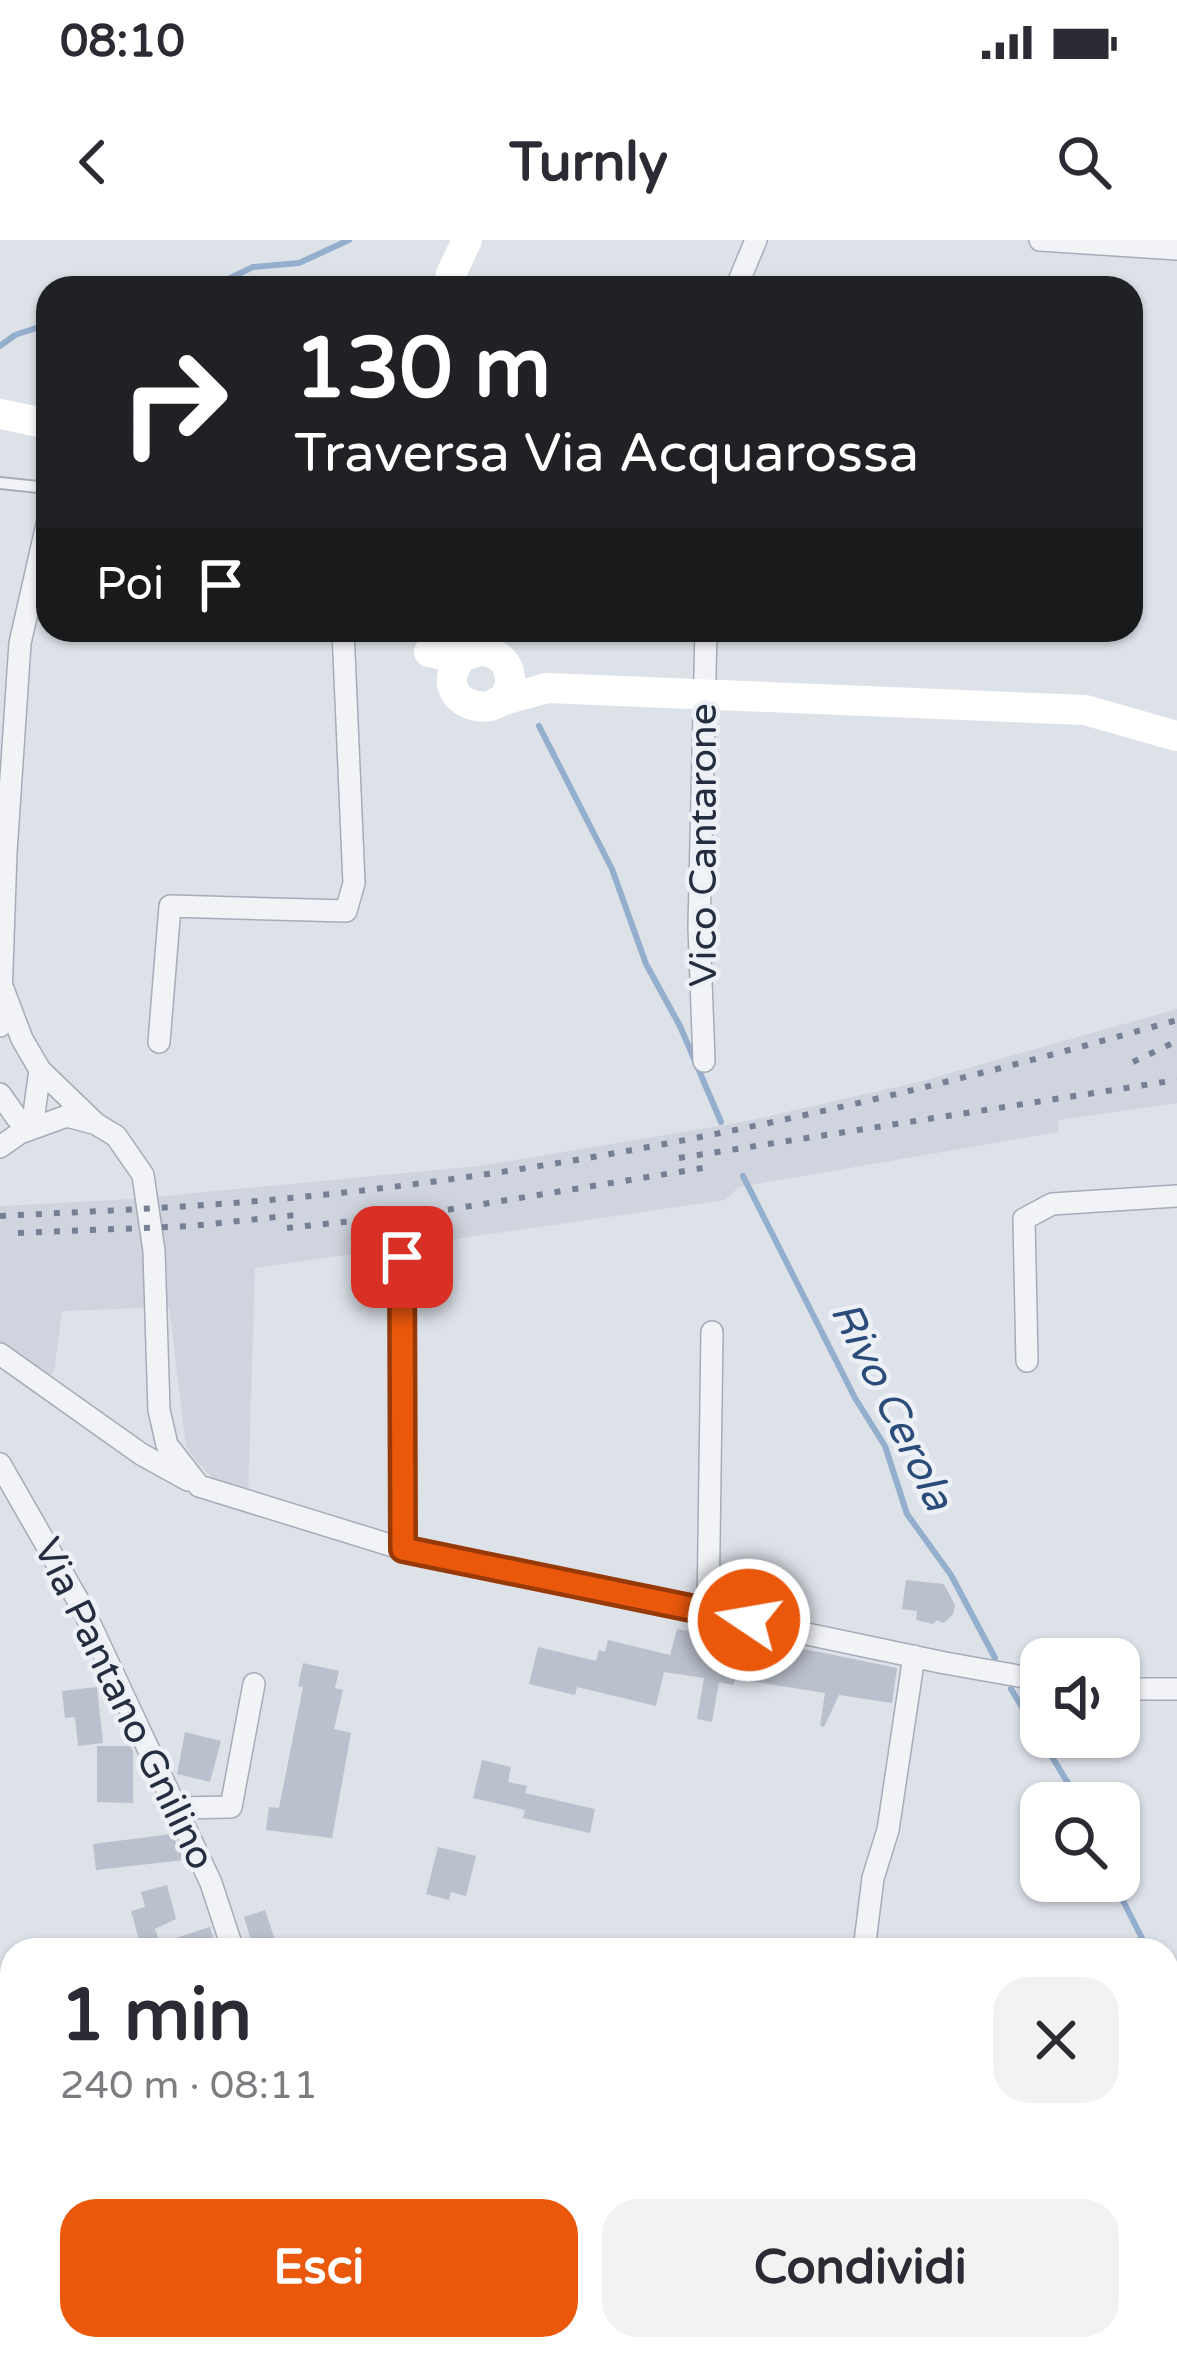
<!DOCTYPE html>
<html lang="it">
<meta charset="utf-8">
<style>
body{margin:0;font-family:"Varela Round",sans-serif;background:#f2f2f3;color:#2b2b33;height:100vh;display:flex;flex-direction:column;font-size:45px;white-space:nowrap}
*{box-sizing:border-box;margin:0}
p{font-size:39px;color:#7c7c81}
.icon{flex:none;width:66px;height:66px;fill:none;stroke:currentColor;stroke-width:2;stroke-linecap:round;stroke-linejoin:round}
.map{position:relative;flex:1;overflow:hidden}
.panel{position:absolute;left:0px;top:1698px;width:1179px;height:423px;display:flex;flex-direction:column;background:#fff;border-radius:36px 36px 0 0;box-shadow:0 3px 9px #0004}
.panel>*{flex:none}
.banner{position:absolute;left:36px;top:36px;width:1107px;height:366px;border-radius:36px;box-shadow:0 3px 9px #0004;background:#202124;color:#fff;overflow:hidden}
.fabs{position:absolute;left:1020px;top:1398px;display:grid;gap:24px}
.fabs a{display:grid;place-items:center;width:120px;height:120px;border-radius:24px;background:#fff;box-shadow:0 3px 9px #0004;font-size:60px}
.pin{position:absolute;display:grid;place-items:center;width:102px;height:102px;color:#fff;margin:-51px;border-radius:24px;box-shadow:0 6px 18px #0006}
.me{position:absolute;width:132px;margin:-66px;rotate:282deg;stroke-linejoin:round;filter:drop-shadow(0 0 9px #0008)}
.turn{display:flex;align-items:center;gap:42px;height:252px;padding:0 60px;font-size:54px}
.turn .icon{width:156px;height:156px;stroke-width:2.5}
.turn b{display:block;font-size:84px;line-height:102px}
.then{display:flex;align-items:center;height:114px;padding:0 60px;background:#0003;gap:24px;font-size:45px}
.round{display:grid;place-items:center;flex:none;width:126px;height:126px;border-radius:36px;background:#f2f2f3}
.headline{display:flex;align-items:center;justify-content:space-between;height:204px;padding:0 60px}
h1{font-size:72px;font-weight:700;line-height:90px}
.action{display:flex;gap:24px;margin-top:auto;padding:24px 60px}
.action a{flex:1;height:138px;border-radius:36px;background:#ea580c;color:#fff;font-size:48px;font-weight:700;line-height:138px;text-align:center}
.action a+a{background:#f2f2f3;color:#2b2b33}
.status{display:flex;justify-content:space-between;align-items:center;height:84px;padding:0 60px;background:#fff;direction:ltr}
.status svg{height:33px;fill:currentColor}
header{display:flex;justify-content:space-between;align-items:center;height:156px;padding:0 60px;background:#fff;font-size:54px;font-weight:700}
.map>svg:first-child{display:block}
</style>
<div class="status"><b>08:10</b><svg viewBox="0 0 49 12"><path d="M0 12V9h3v3zM5 12V6h3v6zM10 12V3h3v9zM15 12V0h3v12zM26 1h20v11H26zM47 4h2v5h-2z"/></svg></div>
<header><svg class="icon" aria-label="back" viewBox="0 0 24 24"><path d="M15 5l-7 7 7 7"/></svg>Turnly<svg class="icon" aria-label="search" viewBox="0 0 24 24"><circle cx="10" cy="10" r="6"/><path d="M15 15l6 6"/></svg></header>
<div class="map">
<svg width="1177" height="2120" viewBox="0 0 1177 2120">
<rect width="100%" height="100%" fill="#dde2e9"/>
<path fill="#cfd4de" d="M1177,769V863L1059,880L1058,892L739,947L725,960L255,1028L248,1255L212,1237L197,1222L186,1206L169,1067L62,1071L54,1132L45,1139L0,1104V966L134,959L479,926L748,881L922,841Z"/>
<g fill="none" stroke-linecap="round" stroke-linejoin="round">
<path stroke="#94aecd" stroke-width="6" d="M156,48L168,43L224,41L253,27L299,23L349,0
M0,106L15,95L48,84
M539,486L612,629L646,724L680,786L721,882
M743,936L855,1158L885,1206L907,1274L951,1335L995,1418
M1011,1449L1080,1563
M1113,1641L1148,1710
M1167,1745L1177,1764"/>
</g>
<path fill="#bac0cc" d="M906,1340L944,1344L955,1365L953,1374L944,1383L937,1380L933,1384L916,1380L917,1371L902,1369Z
M677,1389L819,1412L897,1428L892,1463L839,1455L824,1487L820,1486L825,1453L736,1439L733,1445L719,1442L712,1482L697,1479L704,1438L664,1432L656,1466L577,1447L575,1455L529,1444L538,1407L596,1421L599,1410L605,1412L608,1400L670,1415Z
M303,1423L339,1431L335,1448L343,1450L334,1489L351,1493L332,1598L266,1590L269,1567L279,1568L303,1447L298,1446Z
M97,1447L103,1503L78,1506L75,1477L65,1478L62,1451Z
M185,1492L221,1501L210,1542L177,1534Z
M97,1506H130L133,1511V1563L97,1562Z
M482,1520L511,1527L508,1542L527,1546L525,1553L595,1569L590,1593L523,1578L525,1570L473,1558Z
M172,1594L184,1620L96,1630L93,1604Z
M438,1607L476,1616L466,1656L451,1652L449,1660L426,1654Z
M167,1645L176,1679L155,1689L160,1703L210,1687L217,1710H142L131,1671L145,1667L141,1652Z
M265,1670L276,1703L272,1704L274,1710H254L244,1677Z"/>
<g fill="none" stroke-linecap="round" stroke-linejoin="round">
<defs>
<path id="lane" d="M0,243L48,248"/>
<path id="street" d="M1040,0L1177,9
M736,48L756,0
M3,749L22,799L40,830L96,884L116,896L143,935L154,1011L159,1170L167,1205L199,1246L403,1309L945,1423L1041,1440
M0,786L6,612L20,403L48,280
M159,802L170,666L346,671L354,643L343,390
M704,821L699,687L706,390
M0,854L17,878L32,888
M32,888L40,830
M0,907L20,893L67,876L93,883
M402,1017L403,1309
M0,1114L141,1214L188,1240
M1027,1121L1024,979L1052,964L1177,956
M0,1224L83,1369L211,1643L233,1710
M708,1371L712,1092
M1119,1449H1177
M176,1568L231,1567L254,1444
M864,1710L873,1638L888,1590L914,1416
M301,2120L302,2109
M535,2120L536,2109"/>
</defs>
<use href="#lane" stroke="#a6acb7" stroke-width="14"/>
<use href="#street" stroke="#a6acb7" stroke-width="24"/>
<use href="#lane" stroke="#f1f3f7" stroke-width="10"/>
<use href="#street" stroke="#f1f3f7" stroke-width="21"/>
<path stroke="#fff" stroke-width="30" d="M448,48L451,34L467,0
M0,174L48,184
M429,412C438,414 449,417 458,417C471,416 480,406 494,414C503,418 509,427 510,437C513,489 422,466 462,417
M497,462L547,448L1085,470L1177,496
M0,1994L12,2001
M142,2109L159,2120"/>
<path stroke="#758094" stroke-width="6" stroke-dasharray="6 12" stroke-linecap="butt" d="M1133,822L1177,801
M679,918L1177,840
M0,976C100,971 201,967 301,957C598,928 890,862 1177,780
M287,988L428,973L703,928
M18,993L191,986L305,974"/>
</g>
<g fill="none" stroke-linecap="round" stroke-linejoin="round">
<defs>
<path id="route" d="M402,1017L403,1309L749,1380"/>
</defs>
<use href="#route" stroke="#983908" stroke-width="30"/>
<use href="#route" stroke="#ea580c" stroke-width="21"/>
</g>
<g text-anchor="middle" dominant-baseline="central" stroke-width="9" stroke-linejoin="round" paint-order="stroke">
<g font-size="39" fill="#252e41" stroke="#edf1f6">
<text transform="translate(703 605) rotate(-90)">Vico Cantarone</text>
<text transform="translate(124 1464) rotate(64)">Via Pantano Gnilino</text>
</g>
<g font-size="42" font-style="italic" fill="#2b4b79" stroke="#edf1f6">
<text transform="translate(892 1166) rotate(64)">Rivo Cerola</text>
</g>
</g>
</svg>
<div class="fabs">
<a><svg class="icon" aria-label="sound" viewBox="0 0 24 24"><path d="M4 9h4l5-4v14l-5-4H4zM17 9q2 3 0 6"/></svg></a>
<a><svg class="icon" aria-label="search" viewBox="0 0 24 24"><circle cx="10" cy="10" r="6"/><path d="M15 15l6 6"/></svg></a>
</div>
<div class="pin" style="left:402px;top:1017px;background:#d93025"><svg class="icon" aria-label="arrive" viewBox="0 0 24 24"><path d="M6 21V4h12l-3 4 3 4H6"/></svg></div>
<svg class="me" style="left:749px;top:1380px" viewBox="-20 -20 40 40"><circle r="17" fill="#ea580c" stroke="#fff" stroke-width="3"/><path d="M0-11L8 9 0 5-8 9z" fill="#fff"/></svg>
<div class="banner">
<div class="turn"><svg class="icon" aria-label="right" viewBox="0 0 24 24"><path d="M7 20v-9h11M14 6l5 5-5 5"/></svg><div><b>130 m</b>Traversa Via Acquarossa</div></div>
<div class="then">Poi<svg class="icon" aria-label="arrive" viewBox="0 0 24 24"><path d="M6 21V4h12l-3 4 3 4H6"/></svg></div>
</div>
<section class="panel">
<div class="headline"><div><h1>1 min</h1><p>240 m · 08:11</p></div><a class="round"><svg class="icon" aria-label="close" viewBox="0 0 24 24"><path d="M6 6l12 12M18 6L6 18"/></svg></a></div>
<div class="action"><a>Esci</a><a>Condividi</a></div>
</section>
</div>
